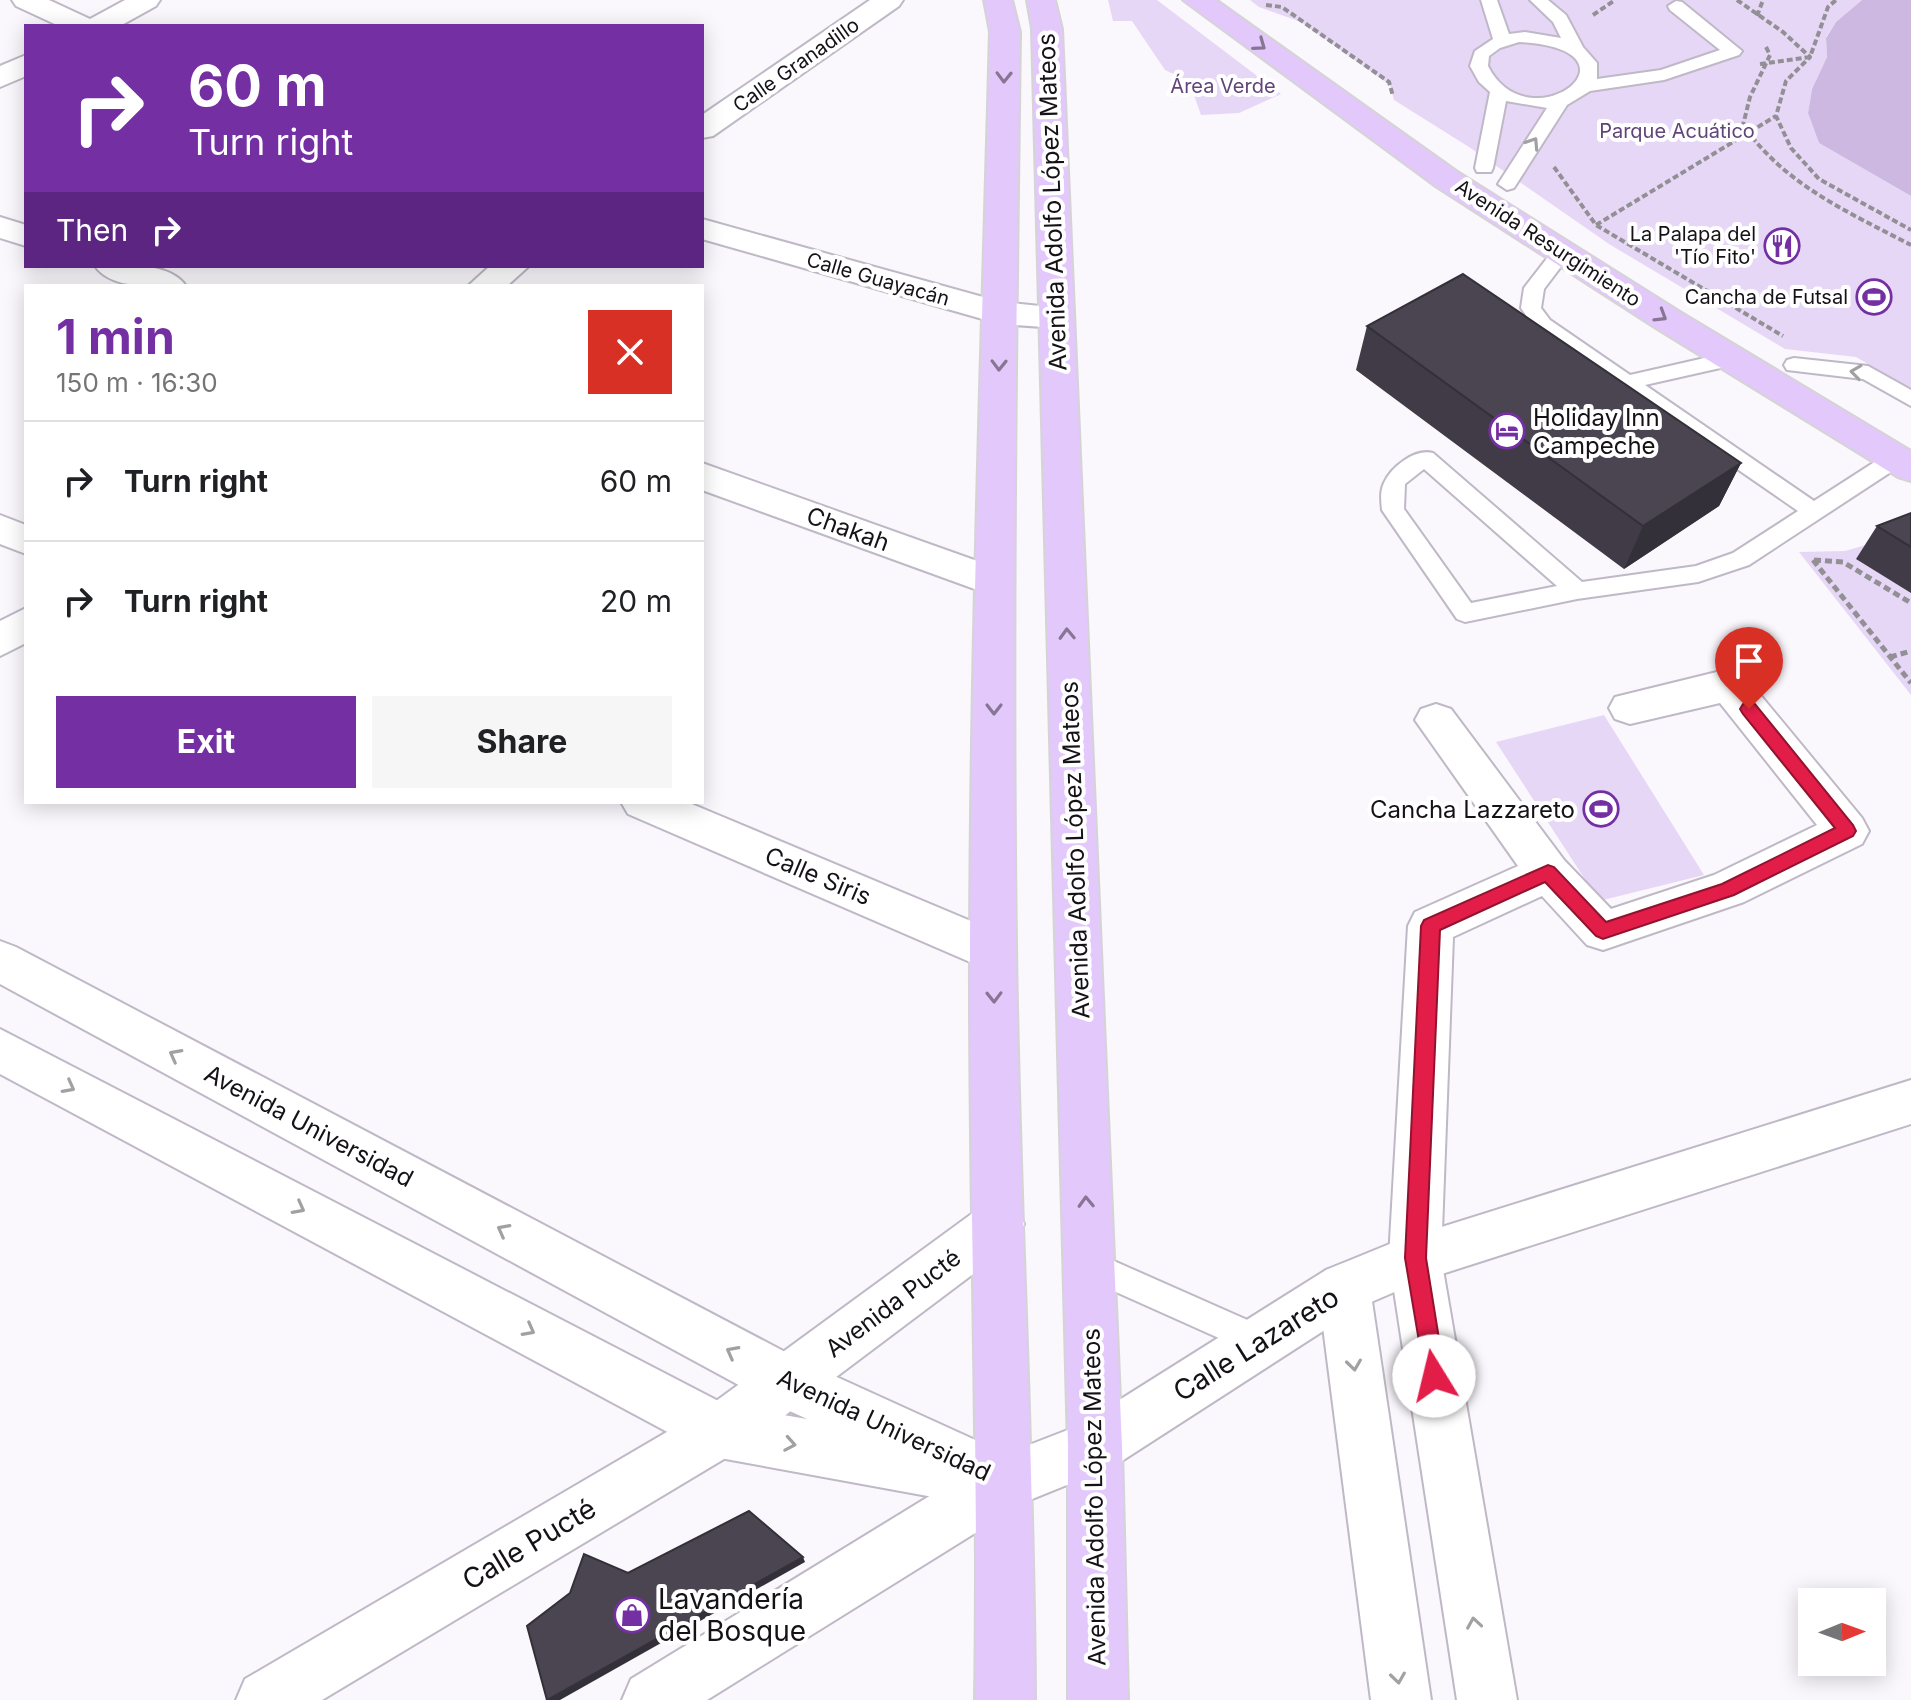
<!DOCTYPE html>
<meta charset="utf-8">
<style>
body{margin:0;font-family:Inter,sans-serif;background:#f6f6f6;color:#202124;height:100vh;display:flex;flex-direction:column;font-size:30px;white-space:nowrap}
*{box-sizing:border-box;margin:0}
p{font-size:26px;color:#757577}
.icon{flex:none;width:44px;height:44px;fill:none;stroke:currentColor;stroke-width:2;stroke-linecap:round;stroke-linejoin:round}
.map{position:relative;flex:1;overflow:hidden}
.details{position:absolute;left:24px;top:284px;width:680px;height:520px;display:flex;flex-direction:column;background:#fff;border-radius:0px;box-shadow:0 4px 20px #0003}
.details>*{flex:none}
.guide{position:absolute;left:24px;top:24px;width:680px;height:244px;border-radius:0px;box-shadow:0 4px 20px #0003;background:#742fa3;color:#fff;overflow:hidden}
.needle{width:52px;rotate:89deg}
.controls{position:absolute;left:1798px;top:1588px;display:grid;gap:16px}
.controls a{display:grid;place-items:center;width:88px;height:88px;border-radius:0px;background:#fff;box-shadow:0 4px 20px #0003;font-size:40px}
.pin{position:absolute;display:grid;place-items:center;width:68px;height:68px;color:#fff;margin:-82px -34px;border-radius:50% 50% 50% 0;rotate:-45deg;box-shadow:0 0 8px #0007}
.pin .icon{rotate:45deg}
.me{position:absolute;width:88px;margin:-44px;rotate:351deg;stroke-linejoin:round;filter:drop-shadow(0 0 6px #0008)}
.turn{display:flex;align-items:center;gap:28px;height:168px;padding:0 32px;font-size:36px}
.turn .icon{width:104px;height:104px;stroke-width:2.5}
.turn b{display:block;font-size:56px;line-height:68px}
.then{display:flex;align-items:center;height:76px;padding:0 32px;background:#0003;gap:16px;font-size:30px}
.round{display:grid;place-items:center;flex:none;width:84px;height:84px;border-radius:0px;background:#f6f6f6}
.overview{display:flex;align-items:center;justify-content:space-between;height:136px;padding:0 32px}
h1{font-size:48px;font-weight:700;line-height:60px;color:#742fa3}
.cta{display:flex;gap:16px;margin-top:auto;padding:16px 32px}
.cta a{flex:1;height:92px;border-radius:0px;background:#742fa3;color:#fff;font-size:32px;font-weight:700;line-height:92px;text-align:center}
.cta a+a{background:#f6f6f6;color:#202124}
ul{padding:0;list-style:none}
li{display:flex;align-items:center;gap:24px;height:120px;padding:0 32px;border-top:2px solid #e0e0e0}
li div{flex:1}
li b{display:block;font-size:30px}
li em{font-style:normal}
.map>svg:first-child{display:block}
</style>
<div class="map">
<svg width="1911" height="1700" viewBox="0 0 1911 1700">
<rect width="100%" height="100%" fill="#faf7fd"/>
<path fill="#e7d7f7" d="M1108,0H1157L1281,94L1239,113L1201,115L1189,81L1165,70L1132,21H1113Z
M1250,0H1862L1836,22L1826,37L1827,57L1812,89L1808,113L1819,143L1911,196V389L1856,357L1785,349L1609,244L1469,147L1394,100L1390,85L1301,22L1259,7Z
M1911,532V695L1799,552L1845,551Z
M1604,715L1704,875L1599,901L1496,742Z"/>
<path fill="#ccb8e0" d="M1862,0H1911V196L1819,143L1808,113L1812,89L1827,57L1826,38L1836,22Z"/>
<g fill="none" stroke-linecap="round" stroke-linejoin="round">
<defs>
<path id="service" d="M1481,0H1497L1509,34L1525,32L1561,38L1553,22L1530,0H1548L1566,15L1583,47L1597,63V79L1661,70L1720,50L1670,10L1668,6L1676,1L1682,2L1742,51L1739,55L1664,80L1590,91L1567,105L1514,188L1507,190L1498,184L1547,108L1506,101L1493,168L1491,172H1477L1475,168L1490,92L1479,82L1470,66L1475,51L1493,39ZM1519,42C1654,50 1529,147 1488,66L1489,56L1500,48Z
M1562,246L1572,252L1544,289L1541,308L1550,320L1630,375L1731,352L1738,354L1741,359L1738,364L1645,385L1814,501L1887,454H1903L1906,459L1903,464L1749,565L1698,582L1577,599L1465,622L1457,619L1382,510C1381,501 1380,491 1384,483C1391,467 1415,448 1433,453L1582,582L1696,566L1733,553L1798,511L1536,330L1521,308L1524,288L1555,248ZM1424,469L1557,586L1471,603L1404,509L1405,484Z
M1794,358L1868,366L1911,390V406L1863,379L1787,370L1784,365L1787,360Z
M1089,1250L1270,1330L1275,1341L1270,1352L1259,1356L1078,1275L1074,1265L1078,1255Z"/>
<path id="minor" d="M12,0H49L90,19L125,0H160L156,6L120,26H59L16,6Z
M870,0H903L899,6L713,136L702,138V115Z
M26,55V76L0,87V66Z
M0,217L26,225V246L0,238Z
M702,219L1001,302L1069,309L1074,317L1069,325L1057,328L1000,324L702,239Z
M95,266C122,266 169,261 186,286C159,286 112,291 95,266Z
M490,266H529L507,286H468Z
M702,463L1008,572L1014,582L1008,592L994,596L702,490Z
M0,515L26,525V554L0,544Z
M26,608V643L0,656V621Z
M1729,669L1743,674L1862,818L1869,831L1862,844L1744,902L1603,950L1587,945L1542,896L1453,937L1441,1258L1517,1700H1457L1389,1258L1408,926L1415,912L1518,866L1415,720L1421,709L1436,704L1451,709L1564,860L1611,909L1714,875L1817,825L1720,703L1630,724L1615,719L1609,708L1615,697Z
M621,802H687L1009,937L1016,951L1009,965L993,971L977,965L628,814Z
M999,1200L1017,1207L1024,1224L1017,1241L739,1450L322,1700H236L245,1679L701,1412L981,1207Z
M1344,1263L1362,1270L1370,1288L1431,1700H1371L1318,1288L1326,1270Z
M1005,1454L1025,1462L1033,1482L1025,1502L707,1700H622L631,1679L985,1462Z"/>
<path id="tertiary" d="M0,941L16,947L806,1363L1006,1454L1078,1426L1326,1270L1397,1241L1911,1080V1124L1420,1281L1362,1306L1114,1466L1005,1510L962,1491L944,1499L720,1458L701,1450L0,1074V1029L726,1405L807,1419L768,1401L0,984Z"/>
<path id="primary" d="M984,0H1012L1020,32C1016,337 1012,641 1016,946C1019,1197 1034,1448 1035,1700H975C979,1448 969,1197 970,946C971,641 982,336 990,32Z
M1027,0H1055L1062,29L1122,1447L1128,1700H1068V1447L1032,29Z
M1183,0H1216L1456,171L1680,312L1911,451V481L1898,477L1656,328L1434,185Z"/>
</defs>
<use href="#service" stroke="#bfb8c6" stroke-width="4"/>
<use href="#minor" stroke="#bfb8c6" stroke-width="4"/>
<use href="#tertiary" stroke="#bfb8c6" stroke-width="4"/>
<use href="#primary" stroke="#d5d4d5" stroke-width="4"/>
<path stroke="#939095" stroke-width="4" stroke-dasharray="6 3" stroke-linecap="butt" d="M1737,0L1783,32L1810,57L1786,81L1776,116L1791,148L1819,179L1911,230
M1266,5L1282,7L1389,82L1393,96
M1593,15L1615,0
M1757,16L1763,0
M1766,47L1770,55L1750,97L1743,125C1785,185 1848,212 1911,245
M1760,64L1810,57L1828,7L1836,0
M1554,167L1596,225L1783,336
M1596,225L1776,116"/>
<path stroke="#939095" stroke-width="5" stroke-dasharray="7 4" stroke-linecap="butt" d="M1813,560L1911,683
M1814,560L1843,562L1911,603
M1890,657L1911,651"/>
<use href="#service" fill="#fff" fill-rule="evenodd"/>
<use href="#minor" fill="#fff" fill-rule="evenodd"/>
<use href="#tertiary" fill="#fff" fill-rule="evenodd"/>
<use href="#primary" fill="#e3c8fb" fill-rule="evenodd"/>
</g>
<path fill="#403b46" d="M1367,326L1741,463L1719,506L1624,569L1356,370Z
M1911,513V593L1856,559L1877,526Z"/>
<path fill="#343039" d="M1741,463L1719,506L1624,569L1643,526Z
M803,1557L805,1562L560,1700H548Z"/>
<path fill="#4b4551" stroke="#343039" stroke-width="2" d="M1463,274L1741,463L1643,526L1367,326Z
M1911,513V547L1877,526Z
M749,1511L803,1557L547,1700L527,1626L570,1593L584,1554L628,1573Z"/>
<defs><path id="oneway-chevron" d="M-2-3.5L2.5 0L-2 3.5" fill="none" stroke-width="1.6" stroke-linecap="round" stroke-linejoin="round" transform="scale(2)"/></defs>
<g stroke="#867694">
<use href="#oneway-chevron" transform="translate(1260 45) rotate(36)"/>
<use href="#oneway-chevron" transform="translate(1004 77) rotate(91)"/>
<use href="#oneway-chevron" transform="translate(1661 316) rotate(32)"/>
<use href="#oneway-chevron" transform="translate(999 365) rotate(91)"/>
<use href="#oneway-chevron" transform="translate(1067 634) rotate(-92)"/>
<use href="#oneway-chevron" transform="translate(994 709) rotate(90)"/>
<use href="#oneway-chevron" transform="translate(994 997) rotate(89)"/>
<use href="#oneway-chevron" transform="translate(1086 1202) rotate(-92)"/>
</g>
<g stroke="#a1a0a2">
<use href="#oneway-chevron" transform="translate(1533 143) rotate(-57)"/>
<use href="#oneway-chevron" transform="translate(1856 372) rotate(-172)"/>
<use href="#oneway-chevron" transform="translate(175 1055) rotate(-152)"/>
<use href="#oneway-chevron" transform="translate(69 1087) rotate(28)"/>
<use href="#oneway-chevron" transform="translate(299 1208) rotate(28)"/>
<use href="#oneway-chevron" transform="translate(503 1230) rotate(-152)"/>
<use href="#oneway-chevron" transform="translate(529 1330) rotate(28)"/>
<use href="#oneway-chevron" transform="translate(732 1352) rotate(-152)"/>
<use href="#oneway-chevron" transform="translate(1354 1365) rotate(82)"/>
<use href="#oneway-chevron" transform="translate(790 1444) rotate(10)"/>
<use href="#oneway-chevron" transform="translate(1474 1623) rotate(-99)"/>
<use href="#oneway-chevron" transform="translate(1398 1678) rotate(82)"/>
</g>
<path fill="#e11d48" stroke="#92132f" stroke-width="2" d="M1749,702L1755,704L1853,825L1856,831L1853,836L1734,895L1603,939L1596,936L1545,882L1440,930L1426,1258L1445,1376L1442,1383L1434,1387L1426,1383L1405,1258L1421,926L1424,920L1548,865L1554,867L1606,922L1722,884L1835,828L1743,714L1740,709L1743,704Z"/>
<defs>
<symbol id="restaurant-ring" viewBox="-11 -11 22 22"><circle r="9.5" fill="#fff" stroke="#742fa3" stroke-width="1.5"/><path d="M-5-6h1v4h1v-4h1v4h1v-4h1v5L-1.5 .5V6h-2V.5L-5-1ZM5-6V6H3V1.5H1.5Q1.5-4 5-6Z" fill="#742fa3"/></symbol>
<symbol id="stadium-ring" viewBox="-11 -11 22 22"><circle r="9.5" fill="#fff" stroke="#742fa3" stroke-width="1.5"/><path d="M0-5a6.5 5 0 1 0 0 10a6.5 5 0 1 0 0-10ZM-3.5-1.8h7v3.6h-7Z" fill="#742fa3"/></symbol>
<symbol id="hotel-ring" viewBox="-11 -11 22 22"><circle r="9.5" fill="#fff" stroke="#742fa3" stroke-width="1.5"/><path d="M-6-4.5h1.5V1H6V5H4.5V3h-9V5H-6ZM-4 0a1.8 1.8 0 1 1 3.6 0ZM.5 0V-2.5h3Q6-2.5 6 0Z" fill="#742fa3"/></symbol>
<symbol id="shop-ring" viewBox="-11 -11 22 22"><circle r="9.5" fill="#fff" stroke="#742fa3" stroke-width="1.5"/><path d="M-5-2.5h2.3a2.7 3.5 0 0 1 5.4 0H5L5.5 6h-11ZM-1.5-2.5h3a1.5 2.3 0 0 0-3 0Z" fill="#742fa3"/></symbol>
</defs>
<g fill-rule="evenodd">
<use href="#restaurant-ring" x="1762" y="226" width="40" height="40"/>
<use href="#stadium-ring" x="1854" y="277" width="40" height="40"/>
<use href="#hotel-ring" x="1487" y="411" width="40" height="40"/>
<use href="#stadium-ring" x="1581" y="789" width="40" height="40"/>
<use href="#shop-ring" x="612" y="1595" width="40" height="40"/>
</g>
<g text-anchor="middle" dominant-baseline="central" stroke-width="8" stroke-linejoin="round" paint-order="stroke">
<g font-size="20" fill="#151217" stroke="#fff">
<text transform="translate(796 65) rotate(-35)">Calle Granadillo</text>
<text transform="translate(1548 243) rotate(33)">Avenida Resurgimiento</text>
<text transform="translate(878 279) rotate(16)">Calle Guayacán</text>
</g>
<g font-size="20" fill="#614579" stroke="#fff">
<text x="1223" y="86">Área Verde</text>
<text x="1677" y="131">Parque Acuático</text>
</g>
<g font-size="20" fill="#151217" stroke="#fff" text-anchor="end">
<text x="1756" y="234">La Palapa del<tspan x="1756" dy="23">'Tío Fito'</tspan></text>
<text x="1848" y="297">Cancha de Futsal</text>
</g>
<g font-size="24" fill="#151217" stroke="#fff">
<text transform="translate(1052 202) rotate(-92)">Avenida Adolfo López Mateos</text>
<text transform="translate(848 529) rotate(20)">Chakah</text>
<text transform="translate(1075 850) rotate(-92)">Avenida Adolfo López Mateos</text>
<text transform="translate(818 876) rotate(23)">Calle Siris</text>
<text transform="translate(309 1126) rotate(28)">Avenida Universidad</text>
<text transform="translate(893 1303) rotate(-37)">Avenida Pucté</text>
<text transform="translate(884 1425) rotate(25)">Avenida Universidad</text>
<text transform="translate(1094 1497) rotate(-91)">Avenida Adolfo López Mateos</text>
</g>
<g font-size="24" fill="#151217" stroke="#fff" text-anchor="start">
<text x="1533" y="417">Holiday Inn<tspan x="1533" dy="28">Campeche</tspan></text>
<text x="1575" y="809" text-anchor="end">Cancha Lazzareto</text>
</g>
<g font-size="28" fill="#151217" stroke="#fff">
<text transform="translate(1256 1344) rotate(-32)">Calle Lazareto</text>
<text transform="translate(529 1544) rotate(-31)">Calle Pucté</text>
</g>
<g font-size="28" fill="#151217" stroke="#fff" text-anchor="start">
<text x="658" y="1599">Lavandería<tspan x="658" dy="32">del Bosque</tspan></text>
</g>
</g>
</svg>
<div class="controls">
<a><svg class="needle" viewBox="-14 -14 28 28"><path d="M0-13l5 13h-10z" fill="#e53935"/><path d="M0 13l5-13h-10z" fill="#757577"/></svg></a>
</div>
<div class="pin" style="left:1749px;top:709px;background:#d93025"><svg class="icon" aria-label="arrive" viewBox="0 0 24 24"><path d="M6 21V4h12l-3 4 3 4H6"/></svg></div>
<svg class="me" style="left:1434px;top:1376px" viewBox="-20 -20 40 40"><circle r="19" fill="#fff"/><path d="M0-13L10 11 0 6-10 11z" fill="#e11d48"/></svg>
<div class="guide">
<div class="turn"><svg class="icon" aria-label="right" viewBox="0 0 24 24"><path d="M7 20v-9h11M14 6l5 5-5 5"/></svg><div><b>60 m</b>Turn right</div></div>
<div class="then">Then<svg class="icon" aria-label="right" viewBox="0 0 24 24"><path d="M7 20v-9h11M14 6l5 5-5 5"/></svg></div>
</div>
<section class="details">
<div class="overview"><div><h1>1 min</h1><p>150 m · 16:30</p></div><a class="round" style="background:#d93025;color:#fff"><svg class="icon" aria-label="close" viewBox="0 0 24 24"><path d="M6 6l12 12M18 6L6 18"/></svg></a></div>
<ul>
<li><svg class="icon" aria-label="right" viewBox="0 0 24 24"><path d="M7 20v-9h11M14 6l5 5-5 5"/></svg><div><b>Turn right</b></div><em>60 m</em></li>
<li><svg class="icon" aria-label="right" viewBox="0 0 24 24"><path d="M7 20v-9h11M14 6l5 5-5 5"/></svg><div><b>Turn right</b></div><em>20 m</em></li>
</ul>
<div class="cta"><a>Exit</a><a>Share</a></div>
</section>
</div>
